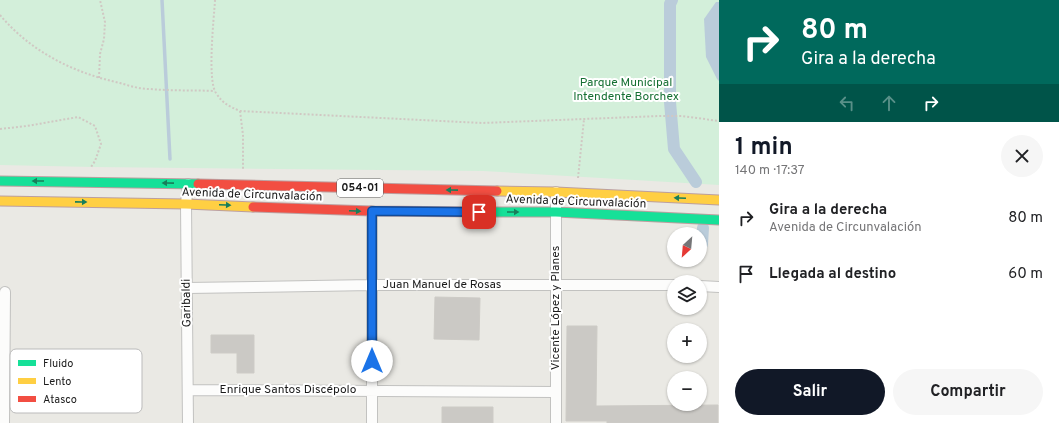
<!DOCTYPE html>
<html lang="es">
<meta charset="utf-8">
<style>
body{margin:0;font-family:Overpass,sans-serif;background:#f6f6f6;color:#202124;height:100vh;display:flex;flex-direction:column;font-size:15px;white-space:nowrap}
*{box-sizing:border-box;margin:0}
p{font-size:13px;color:#757577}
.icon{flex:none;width:22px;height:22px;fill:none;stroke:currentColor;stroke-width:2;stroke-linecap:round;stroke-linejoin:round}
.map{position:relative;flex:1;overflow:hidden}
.panel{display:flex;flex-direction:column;background:#fff;width:340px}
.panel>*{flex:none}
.guide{background:#00695c;color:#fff;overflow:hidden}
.needle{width:26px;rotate:206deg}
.controls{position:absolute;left:667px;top:227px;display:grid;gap:8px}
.controls a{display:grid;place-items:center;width:40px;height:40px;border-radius:50%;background:#fff;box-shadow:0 1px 3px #0004;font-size:20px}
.pin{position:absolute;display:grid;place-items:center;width:34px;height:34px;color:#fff;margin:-17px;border-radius:8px;box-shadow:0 2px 6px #0006}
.me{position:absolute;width:44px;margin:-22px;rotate:0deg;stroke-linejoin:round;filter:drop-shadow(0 0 3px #0008)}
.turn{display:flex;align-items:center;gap:14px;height:84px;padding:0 16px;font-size:18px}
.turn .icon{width:52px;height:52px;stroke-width:2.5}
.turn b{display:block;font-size:28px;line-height:34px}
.lanes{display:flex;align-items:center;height:38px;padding:0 16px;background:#0003;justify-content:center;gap:20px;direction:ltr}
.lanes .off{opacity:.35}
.round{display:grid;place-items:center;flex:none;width:42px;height:42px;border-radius:21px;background:#f6f6f6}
.headline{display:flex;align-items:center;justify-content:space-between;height:68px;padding:0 16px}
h1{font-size:24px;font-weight:700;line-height:30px;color:#111827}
.action{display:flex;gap:8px;margin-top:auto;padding:8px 16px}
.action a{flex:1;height:46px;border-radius:24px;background:#111827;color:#fff;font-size:16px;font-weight:700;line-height:46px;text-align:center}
.action a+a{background:#f6f6f6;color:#202124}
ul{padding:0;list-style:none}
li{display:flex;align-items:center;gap:12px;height:56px;padding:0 16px}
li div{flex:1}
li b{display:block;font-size:15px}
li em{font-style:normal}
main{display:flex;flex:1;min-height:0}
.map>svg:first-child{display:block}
</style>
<main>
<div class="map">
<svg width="719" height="423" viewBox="0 0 719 423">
<rect width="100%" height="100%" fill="#eae9e4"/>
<path fill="#d3efda" d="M0,0H719V185L483,171L93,167L0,165Z"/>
<path fill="#baccda" d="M716,2H719V81L717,79L706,57L704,19Z"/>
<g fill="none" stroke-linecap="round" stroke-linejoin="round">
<path stroke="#baccda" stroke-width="3.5" d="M162,0L170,159"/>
<path stroke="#baccda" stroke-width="12" d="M672,0L670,4V102L674,149L696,182
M702,244L703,228"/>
</g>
<path fill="#cbc9c5" stroke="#cdcbc6" d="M435,297L480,298L479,340L434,339Z
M567,326H597L596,406L718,405V423H607V421H566Z
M211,335H254V373H237V353H211Z
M442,407H493V423H442Z"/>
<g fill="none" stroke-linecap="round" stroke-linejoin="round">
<defs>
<path id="street" d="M188,184L186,204L188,423
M700,286L719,287
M187,288L372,285H674
M188,390L556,392
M4,423L5,292
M372,423V211
M556,423V192"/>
<path id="fast" d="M0,181L198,184
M477,212H556L719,220"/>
<path id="slow" d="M497,191L556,192L719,200
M0,201L186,204L253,207"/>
<path id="jam" d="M198,184L497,191
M253,207L372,211L477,212"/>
</defs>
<use href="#street" stroke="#c2c2c0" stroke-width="12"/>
<use href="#fast" stroke="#bc9f9f" stroke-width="11"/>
<use href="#slow" stroke="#bc9f9f" stroke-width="11"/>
<use href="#jam" stroke="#bc9f9f" stroke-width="11"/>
<path stroke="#d0c8c3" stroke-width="2" stroke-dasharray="2 2" stroke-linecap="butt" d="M215,0C214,18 207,80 216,93C223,104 229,106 240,111L482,123L660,116H682L719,121
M0,15C31,52 74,73 120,83C130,86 140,89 150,89C172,91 193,90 215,91
M99,78L100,54L104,39L105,22L100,0
M240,111L243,135V169
M0,129L27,126L78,117L95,126L101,144L95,161L91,167
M578,178L584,119"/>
<use href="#street" stroke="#fcfcfb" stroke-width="10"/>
<use href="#fast" stroke="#16e098" stroke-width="9"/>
<use href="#slow" stroke="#ffcf43" stroke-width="9"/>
<use href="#jam" stroke="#f24e42" stroke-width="9"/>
</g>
<defs><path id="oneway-solid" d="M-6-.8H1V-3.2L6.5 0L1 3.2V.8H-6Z"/></defs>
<g fill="#187e5a">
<use href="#oneway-solid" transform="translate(38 181) rotate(-180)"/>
<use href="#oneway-solid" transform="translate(168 183) rotate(-179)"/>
<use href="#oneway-solid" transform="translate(452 190) rotate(-179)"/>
<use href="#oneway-solid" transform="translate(680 198) rotate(-177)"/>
<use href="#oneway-solid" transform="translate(81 202) rotate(1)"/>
<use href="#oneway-solid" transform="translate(225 205) rotate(2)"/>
<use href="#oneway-solid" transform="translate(355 211) rotate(2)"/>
<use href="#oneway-solid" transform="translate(513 212)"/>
</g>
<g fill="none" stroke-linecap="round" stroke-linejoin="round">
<defs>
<path id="route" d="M372,361V211L479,212"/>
</defs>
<use href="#route" stroke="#114b97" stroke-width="10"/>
<use href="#route" stroke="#1a73e8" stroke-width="7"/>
</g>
<g text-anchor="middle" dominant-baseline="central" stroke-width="4" stroke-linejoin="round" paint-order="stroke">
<rect fill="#fff" stroke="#5f5f5f" stroke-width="1" x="337" y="179" width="46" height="18" rx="3"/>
<g font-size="11" font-weight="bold" fill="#1b1b1b">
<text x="360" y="188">054-01</text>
</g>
<g font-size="12" fill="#146f32" stroke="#fff">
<text x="626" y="83">Parque Municipal<tspan x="626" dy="14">Intendente Borchex</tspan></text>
</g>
<g font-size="12" fill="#1b1b1b" stroke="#fff">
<text transform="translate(252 195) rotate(2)">Avenida de Circunvalación</text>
<text transform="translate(576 202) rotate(2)">Avenida de Circunvalación</text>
<text x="442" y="285">Juan Manuel de Rosas</text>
<text transform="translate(187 303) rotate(-91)">Garibaldi</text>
<text transform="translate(556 308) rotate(-90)">Vicente López y Planes</text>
<text x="288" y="390">Enrique Santos Discépolo</text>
</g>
</g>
<rect x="10" y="349" width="132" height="64" rx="6" fill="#fff" stroke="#bbb" stroke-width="1"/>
<rect x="18" y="360" width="18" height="6" fill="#16e098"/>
<rect x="18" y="378" width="18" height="6" fill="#ffcf43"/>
<rect x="18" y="396" width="18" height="6" fill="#f24e42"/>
<g font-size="11" fill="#1b1b1b">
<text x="43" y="367">Fluido</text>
<text x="43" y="385">Lento</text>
<text x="43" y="403">Atasco</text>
</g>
</svg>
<div class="controls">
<a><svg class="needle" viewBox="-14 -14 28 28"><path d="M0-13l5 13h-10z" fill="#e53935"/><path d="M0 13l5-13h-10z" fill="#757577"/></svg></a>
<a><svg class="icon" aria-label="layers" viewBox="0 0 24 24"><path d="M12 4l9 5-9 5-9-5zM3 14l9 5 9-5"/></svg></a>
<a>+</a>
<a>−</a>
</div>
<div class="pin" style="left:479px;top:212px;background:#d93025"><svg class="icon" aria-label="arrive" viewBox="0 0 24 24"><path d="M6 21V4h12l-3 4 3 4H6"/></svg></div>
<svg class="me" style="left:372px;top:361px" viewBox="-20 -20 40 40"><circle r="19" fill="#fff"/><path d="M0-13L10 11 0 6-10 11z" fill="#1a73e8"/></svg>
</div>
<section class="panel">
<div class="guide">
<div class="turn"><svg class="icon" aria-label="right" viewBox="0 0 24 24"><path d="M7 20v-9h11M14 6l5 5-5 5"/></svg><div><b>80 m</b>Gira a la derecha</div></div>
<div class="lanes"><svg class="icon off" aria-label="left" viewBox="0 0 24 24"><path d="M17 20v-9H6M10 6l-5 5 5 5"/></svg><svg class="icon off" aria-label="ahead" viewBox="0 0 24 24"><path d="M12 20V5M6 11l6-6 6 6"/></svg><svg class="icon" aria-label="right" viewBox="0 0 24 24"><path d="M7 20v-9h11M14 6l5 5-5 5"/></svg></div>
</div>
<div class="headline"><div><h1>1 min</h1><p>140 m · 17:37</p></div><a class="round"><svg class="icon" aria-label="close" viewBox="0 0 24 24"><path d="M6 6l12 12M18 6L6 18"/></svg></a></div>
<ul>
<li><svg class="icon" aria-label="right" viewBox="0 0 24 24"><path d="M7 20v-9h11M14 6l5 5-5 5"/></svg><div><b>Gira a la derecha</b><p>Avenida de Circunvalación</p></div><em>80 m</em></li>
<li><svg class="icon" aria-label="arrive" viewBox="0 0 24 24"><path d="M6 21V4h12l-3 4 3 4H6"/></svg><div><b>Llegada al destino</b></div><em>60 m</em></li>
</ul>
<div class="action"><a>Salir</a><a>Compartir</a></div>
</section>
</main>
